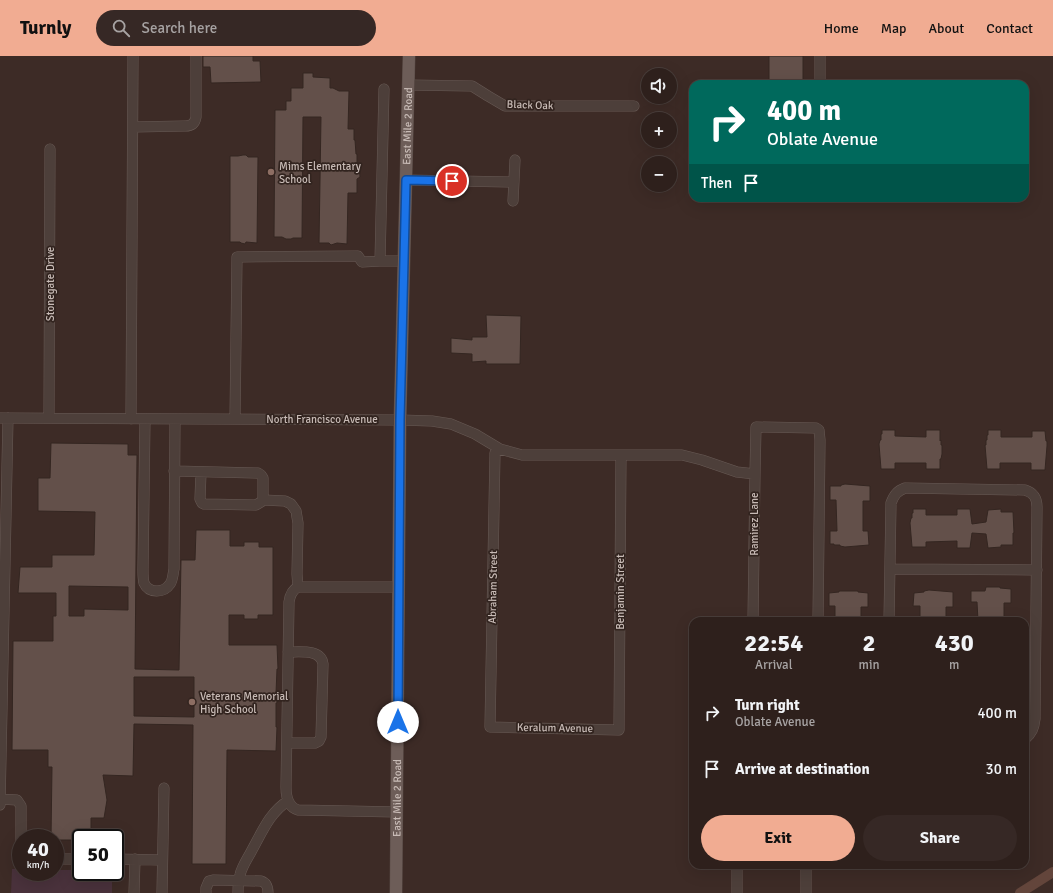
<!DOCTYPE html>
<meta charset="utf-8">
<style>
body{margin:0;font-family:Signika,sans-serif;background:#362825;color:#f1f3f6;height:100vh;display:flex;flex-direction:column;font-size:15px;white-space:nowrap}
*{box-sizing:border-box;margin:0}
p{font-size:13px;color:#a7a3a3}
.icon{flex:none;width:22px;height:22px;fill:none;stroke:currentColor;stroke-width:2;stroke-linecap:round;stroke-linejoin:round}
.map{position:relative;flex:1;overflow:hidden}
.side{position:absolute;left:689px;top:561px;width:340px;height:252px;display:flex;flex-direction:column;background:#2e201c;border-radius:12px;box-shadow:0 4px 16px #0002,0 0 0 1px #493e3b}
.side>*{flex:none}
.banner{position:absolute;left:689px;top:24px;width:340px;height:122px;border-radius:12px;box-shadow:0 4px 16px #0002,0 0 0 1px #493e3b;background:#00695c;color:#fff;overflow:hidden}
.tools{position:absolute;left:641px;top:12px;display:grid;gap:8px}
.tools a{display:grid;place-items:center;width:36px;height:36px;border-radius:50%;background:#2e201c;box-shadow:0 4px 16px #0002,0 0 0 1px #493e3b;font-size:20px}
.speed{position:absolute;left:12px;top:773px;display:flex;gap:8px;font-size:20px;font-weight:700;text-align:center}
.speed>*{display:grid;place-content:center;width:52px;height:52px;border-radius:50%;background:#2e201c;box-shadow:0 4px 16px #0002,0 0 0 1px #493e3b;line-height:1}
.speed small{font-size:10px;font-weight:400}
.speed .limit{border:2px solid #111;border-radius:6px;background:#fff;color:#111}
.pin{position:absolute;display:grid;place-items:center;width:34px;height:34px;color:#fff;margin:-17px;border:2px solid #fff;border-radius:50%;box-shadow:0 1px 4px #0007}
.me{position:absolute;width:44px;margin:-22px;rotate:0deg;stroke-linejoin:round;filter:drop-shadow(0 0 3px #0008)}
.turn{display:flex;align-items:center;gap:14px;height:84px;padding:0 12px;font-size:18px}
.turn .icon{width:52px;height:52px;stroke-width:2.5}
.turn b{display:block;font-size:28px;line-height:34px}
.then{display:flex;align-items:center;height:38px;padding:0 12px;background:#0003;gap:8px;font-size:15px}
.eta{display:flex;justify-content:space-evenly;align-items:center;height:68px;text-align:center}
.eta b{font-size:24px;font-weight:700;line-height:28px}
.cta{display:flex;gap:8px;margin-top:auto;padding:8px 12px}
.cta a{flex:1;height:46px;border-radius:24px;background:#f1ac92;color:#111;font-size:16px;font-weight:700;line-height:46px;text-align:center}
.cta a+a{background:#362825;color:#f1f3f6}
ul{padding:0;list-style:none}
li{display:flex;align-items:center;gap:12px;height:56px;padding:0 12px}
li div{flex:1}
li b{display:block;font-size:15px}
li em{font-style:normal}
header{display:flex;align-items:center;gap:24px;box-sizing:border-box;height:56px;padding:0 20px;background:#f1ac92;color:#111}
header strong{font-size:19px}
nav{display:flex;gap:22px;margin-inline-start:auto;font-size:14px}
.search{width:280px;height:36px;background:#362825;display:flex;align-items:center;gap:10px;box-sizing:border-box;padding:0 14px;border-radius:22px;color:#a7a3a3;font-size:15px}
.map>svg:first-child{display:block}
</style>
<header>
<strong>Turnly</strong>
<div class="search"><svg class="icon" aria-label="search" viewBox="0 0 24 24"><circle cx="10" cy="10" r="6"/><path d="M15 15l6 6"/></svg>Search here</div>
<nav><a>Home</a><a>Map</a><a>About</a><a>Contact</a></nav>
</header>
<div class="map">
<svg width="1053" height="837" viewBox="0 0 1053 837">
<rect width="100%" height="100%" fill="#3d2b26"/>
<path fill="#4a323c" d="M12,813H21V816H55V814H81V816H112V837H11Z"/>
<g fill="none" stroke-linecap="round" stroke-linejoin="round">
<path stroke="#63453b" stroke-width="10" d="M1020,837L1053,816"/>
</g>
<path fill="#63504a" stroke="#342621" fill-rule="evenodd" d="M203,0H253V5H260L261,26L211,27L210,11H203Z
M769,0H803V28H769Z
M303,17H313V21L330,22V32H333L339,35H349L348,73H354V84H355L356,98H357V107H359L360,121L357,123V137H348L347,188L337,187L331,189L329,187H319L321,61H303L302,182H293L291,183H286L282,181H274L275,54H286V45H291V32H303Z
M243,99H246L248,101H258L257,187L246,186L245,188L241,187L240,186H230V100H238Z
M486,259L521,260L520,308H486V305L472,306V298L451,297V282L472,284V281H487Z
M882,374H895V380L926,381V374H940V385L941,384V389H942V398L941,403H940V413H926V407H895V413H881L879,388L880,384H881V378H882Z
M988,374H1001V381H1032V375H1045L1046,385H1047V390L1045,414H1031V407H1000V413H987L985,389H986V384H987V379H988Z
M51,387L128,388V399H137L135,613L179,614L181,504H195L196,474H230V490H244V486H259V491H273V559H258V563H244V559H229V589H277L278,613H277L276,637H277V647H276V671H277L276,695L227,694L226,808H192L193,669L134,668L133,720L103,719L107,744L104,762H91V782H81V784H55V782H51L52,711H48V694H12L13,585H53V560H56V537H18L20,511H52V499H94L95,456L38,455V422H50ZM69,530L128,531V554L84,553V560H69ZM134,621H194V661L134,660Z
M845,428L870,430V445H863V475H868L869,489L845,491L840,490V489H834V488H830V475H837L836,444H830V430H841V429Z
M913,453H926V459H957V453H970L972,468L986,466L988,454L1001,453V456H1013L1014,477H1013V489H1001V491L988,492L986,478L972,477L970,492H957V485L926,486V491H912L910,467L911,462H912V457H913Z
M986,531H1000V532L1011,533V547H1004V565H978L977,546H971V535H985Z
M929,534L953,536V551H946V565H920V550H913L914,537L924,536V535Z
M839,535H858V536L868,537V551H861V565H835V550H829V537L839,536Z"/>
<g fill="none" stroke-linecap="round" stroke-linejoin="round">
<defs>
<path id="minor" d="M820,28V0
M408,29L472,30L488,40L505,50H634
M384,33L380,205H404
M133,71L185,70C192,70 195,67 196,61V0
M406,124L514,126
M513,145L515,104
M0,362L400,364L432,365L451,368L475,378L500,393L522,399H682L702,404L737,416L755,418
M49,362L50,93
M131,363L133,0
M145,363L143,514C143,518 143,523 144,527C149,538 164,537 170,528C173,524 173,517 174,513L175,363
M235,363L237,201L358,200L362,206L380,205
M500,393L495,397L490,671L619,674L621,399
M174,415L258,417L261,419L263,422V444L261,446L256,449L204,448L202,447L200,443L201,416
M263,444L285,445L291,448L296,455L298,467L297,518L298,531
M890,513L1037,514
M753,565L755,418L756,371L816,372L819,374L820,384L818,565
M889,565L891,447C894,439 897,435 905,432L1025,434C1034,437 1037,442 1037,451L1035,663C1034,672 1032,677 1025,683
M287,687H315L319,685L321,681L323,608C321,593 300,596 288,596
M0,743L17,744L21,750V797
M0,749L8,362
M397,756L298,754C288,751 286,741 286,731L289,546C290,539 292,534 298,531H399
M55,803H81
M115,803L162,804
M806,809V837
M134,837L135,803
M162,837L164,732
M206,837V832L209,825L213,824L261,825C267,827 268,831 268,837
M238,837C238,831 238,825 240,819C242,810 248,802 252,794C262,776 270,756 288,745
M737,837V809"/>
<g id="major">
<path id="s1" d="M396,837L400,364L409,0"/>
</g>
</defs>
<use href="#minor" stroke="#685a55" stroke-width="11"/>
<use href="#major" stroke="#564843" stroke-width="13"/>
<use href="#minor" stroke="#4d3f3a" stroke-width="10"/>
<use href="#major" stroke="#6d5d58" stroke-width="12"/>
</g>
<g fill="none" stroke-linecap="round" stroke-linejoin="round">
<defs>
<path id="route" d="M398,666L400,364L406,124L452,125"/>
</defs>
<use href="#route" stroke="#114b97" stroke-width="10"/>
<use href="#route" stroke="#1a73e8" stroke-width="7"/>
</g>
<g fill="#8d6e63" stroke="#32241f" stroke-width="1.5">
<circle cx="271" cy="116" r="4"/>
<circle cx="192" cy="646" r="4"/>
</g>
<g text-anchor="middle" dominant-baseline="central" stroke-width="3.5" stroke-linejoin="round" paint-order="stroke">
<g font-size="11" fill="#c8bbb6" stroke="#32241f">
<text transform="translate(530 49) rotate(2)">Black Oak</text>
<text stroke="none"><textPath href="#s1" startOffset="767">East Mile 2 Road</textPath></text>
<text transform="translate(50 228) rotate(-90)">Stonegate Drive</text>
<text x="322" y="363">North Francisco Avenue</text>
<text transform="translate(754 468) rotate(-90)">Ramirez Lane</text>
<text transform="translate(493 531) rotate(-89)">Abraham Street</text>
<text transform="translate(620 536) rotate(-90)">Benjamin Street</text>
<text transform="translate(555 672) rotate(1)">Keralum Avenue</text>
<text stroke="none"><textPath href="#s1" startOffset="95">East Mile 2 Road</textPath></text>
</g>
<g font-size="11" fill="#c8bbb6" stroke="#32241f" text-anchor="start">
<text x="279" y="110">Mims Elementary<tspan x="279" dy="13">School</tspan></text>
<text x="200" y="640">Veterans Memorial<tspan x="200" dy="13">High School</tspan></text>
</g>
</g>
</svg>
<div class="tools">
<a><svg class="icon" aria-label="sound" viewBox="0 0 24 24"><path d="M4 9h4l5-4v14l-5-4H4zM17 9q2 3 0 6"/></svg></a>
<a>+</a>
<a>−</a>
</div>
<div class="speed"><div>40<small>km/h</small></div><div class="limit">50</div></div>
<div class="pin" style="left:452px;top:125px;background:#d93025"><svg class="icon" aria-label="arrive" viewBox="0 0 24 24"><path d="M6 21V4h12l-3 4 3 4H6"/></svg></div>
<svg class="me" style="left:398px;top:666px" viewBox="-20 -20 40 40"><circle r="19" fill="#fff"/><path d="M0-13L10 11 0 6-10 11z" fill="#1a73e8"/></svg>
<div class="banner">
<div class="turn"><svg class="icon" aria-label="right" viewBox="0 0 24 24"><path d="M7 20v-9h11M14 6l5 5-5 5"/></svg><div><b>400 m</b>Oblate Avenue</div></div>
<div class="then">Then<svg class="icon" aria-label="arrive" viewBox="0 0 24 24"><path d="M6 21V4h12l-3 4 3 4H6"/></svg></div>
</div>
<section class="side">
<div class="eta">
<div><b>22:54</b><p>Arrival</p></div>
<div><b>2</b><p>min</p></div>
<div><b>430</b><p>m</p></div>
</div>
<ul>
<li><svg class="icon" aria-label="right" viewBox="0 0 24 24"><path d="M7 20v-9h11M14 6l5 5-5 5"/></svg><div><b>Turn right</b><p>Oblate Avenue</p></div><em>400 m</em></li>
<li><svg class="icon" aria-label="arrive" viewBox="0 0 24 24"><path d="M6 21V4h12l-3 4 3 4H6"/></svg><div><b>Arrive at destination</b></div><em>30 m</em></li>
</ul>
<div class="cta"><a>Exit</a><a>Share</a></div>
</section>
</div>
